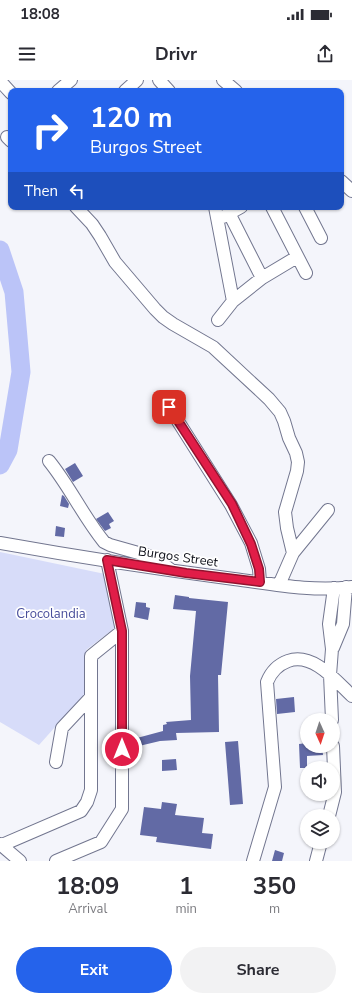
<!DOCTYPE html>
<style>
body{margin:0;font-family:"Nunito Sans",sans-serif;background:#f2f2f3;color:#2b2b33;height:100vh;display:flex;flex-direction:column;font-size:15px;white-space:nowrap}
*{box-sizing:border-box;margin:0}
p{font-size:13px;color:#7c7c81}
.icon{flex:none;width:22px;height:22px;fill:none;stroke:currentColor;stroke-width:2;stroke-linecap:round;stroke-linejoin:round}
.map{position:relative;height:781px;overflow:hidden}
.details{display:flex;flex-direction:column;background:#fff;flex:1}
.details>*{flex:none}
.guide{position:absolute;left:8px;top:8px;width:336px;height:122px;border-radius:8px;box-shadow:0 1px 3px #0004;background:#2563eb;color:#fff;overflow:hidden}
.needle{width:26px;rotate:177deg}
.controls{position:absolute;left:300px;top:633px;display:grid;gap:8px}
.controls a{display:grid;place-items:center;width:40px;height:40px;border-radius:50%;background:#fff;box-shadow:0 1px 3px #0004;font-size:20px}
.pin{position:absolute;display:grid;place-items:center;width:34px;height:34px;color:#fff;margin:-17px;border-radius:8px;box-shadow:0 2px 6px #0006}
.me{position:absolute;width:44px;margin:-22px;rotate:0deg;stroke-linejoin:round;filter:drop-shadow(0 0 3px #0008)}
.turn{display:flex;align-items:center;gap:14px;height:84px;padding:0 16px;font-size:18px}
.turn .icon{width:52px;height:52px;stroke-width:2.5}
.turn b{display:block;font-size:28px;line-height:34px}
.then{display:flex;align-items:center;height:38px;padding:0 16px;background:#0003;gap:8px;font-size:15px}
.eta{display:flex;justify-content:space-evenly;align-items:center;height:68px;text-align:center}
.eta b{font-size:24px;font-weight:700;line-height:28px}
.action{display:flex;gap:8px;margin-top:auto;padding:8px 16px}
.action a{flex:1;height:46px;border-radius:24px;background:#2563eb;color:#fff;font-size:16px;font-weight:700;line-height:46px;text-align:center}
.action a+a{background:#f2f2f3;color:#2b2b33}
.status{display:flex;justify-content:space-between;align-items:center;height:28px;padding:0 20px;background:#fff;direction:ltr}
.status svg{height:11px;fill:currentColor}
header{display:flex;justify-content:space-between;align-items:center;height:52px;padding:0 16px;background:#fff;font-size:18px;font-weight:700}
.map>svg:first-child{display:block}
</style>
<div class="status"><b>18:08</b><svg viewBox="0 0 49 12"><path d="M0 12V9h3v3zM5 12V6h3v6zM10 12V3h3v9zM15 12V0h3v12zM26 1h20v11H26zM47 4h2v5h-2z"/></svg></div>
<header><svg class="icon" aria-label="menu" viewBox="0 0 24 24"><path d="M4 6h16M4 12h16M4 18h16"/></svg>Drivr<svg class="icon" aria-label="share" viewBox="0 0 24 24"><path d="M12 15V3M7 8l5-5 5 5M5 13v7h14v-7"/></svg></header>
<div class="map">
<svg width="352" height="781" viewBox="0 0 352 781">
<rect width="100%" height="100%" fill="#f4f5fb"/>
<path fill="#d7dcf9" d="M0,472L105,494L116,547L86,570L88,610L39,665L0,642Z"/>
<g fill="none" stroke-linecap="round" stroke-linejoin="round">
<path stroke="#bbc4f8" stroke-width="19" d="M0,170L14,212L21,292L8,370L0,385"/>
</g>
<path fill="#626aa5" d="M75,383L83,396L73,402L65,389Z
M62,415L64,416L69,424L68,428L60,426Z
M108,432L114,441L109,444L111,448L105,451L96,439Z
M56,446L65,448L64,457L55,456Z
M175,515L189,517V518L228,522L221,595H218L219,652L176,653L177,660L160,661L139,666L137,658L163,651V645L167,644L166,642L191,640L190,596L196,531L173,529Z
M136,522L146,523V527L150,528L148,540L134,537Z
M294,617L295,632L277,634L276,619Z
M238,661L243,724L230,725L225,662Z
M307,663V666H322L323,675L307,676V688H300L299,664Z
M176,679L177,690L162,691V680Z
M162,722L177,724L175,735L204,738L202,753L213,754L211,769L156,762L157,757L140,755L144,727L161,729Z
M275,770L284,773L282,781H272Z"/>
<g fill="none" stroke-linecap="round" stroke-linejoin="round">
<defs>
<path id="minor" d="M159,0L169,11
M223,0L236,11
M0,1L11,13
M58,11L71,0
M125,11L137,0
M7,57L11,61
M341,101L352,111
M76,127L92,144L100,156L115,182L155,229L163,237L173,244L213,267L269,319L280,332L284,341L289,358L296,373L298,382L297,391L285,432L287,448L293,473
M215,127L233,221
M272,127L306,193
M305,127L321,158
M229,133L262,198
M223,137L241,127
M218,240L233,221L262,198L297,177
M169,327L231,425L251,463L259,489L260,502
M49,381C70,407 83,436 104,462L110,465L149,476L157,480L171,490
M0,463C78,477 156,489 234,499C273,504 312,512 352,507
M279,505L293,473L328,430
M333,568L343,544L346,507
M332,640L330,595L332,569L329,544L334,508
M56,682L62,648L91,617
M329,736L335,712L333,666
M0,764L20,781
M2,765L81,731L87,722L91,710V576L122,551
M56,781L101,762L122,729V551L107,480
M253,781L275,707L267,602C271,592 277,585 288,581C313,572 336,601 352,616
M316,781L321,762"/>
</defs>
<use href="#minor" stroke="#72768f" stroke-width="14"/>
<use href="#minor" stroke="#fff" stroke-width="12"/>
</g>
<g fill="none" stroke-linecap="round" stroke-linejoin="round">
<defs>
<path id="route" d="M122,669V551L107,480L186,493L260,502L259,489L251,464L232,424L169,327"/>
</defs>
<use href="#route" stroke="#92132f" stroke-width="10"/>
<use href="#route" stroke="#e11d48" stroke-width="7"/>
</g>
<g text-anchor="middle" dominant-baseline="central" stroke-width="3.5" stroke-linejoin="round" paint-order="stroke">
<g font-size="13" fill="#0f111a" stroke="#fff">
<text transform="translate(178 477) rotate(8)">Burgos Street</text>
</g>
<g font-size="13" fill="#484e9b" stroke="#fff">
<text x="51" y="534">Crocolandia</text>
</g>
</g>
</svg>
<div class="controls">
<a><svg class="needle" viewBox="-14 -14 28 28"><path d="M0-13l5 13h-10z" fill="#e53935"/><path d="M0 13l5-13h-10z" fill="#7c7c81"/></svg></a>
<a><svg class="icon" aria-label="sound" viewBox="0 0 24 24"><path d="M4 9h4l5-4v14l-5-4H4zM17 9q2 3 0 6"/></svg></a>
<a><svg class="icon" aria-label="layers" viewBox="0 0 24 24"><path d="M12 4l9 5-9 5-9-5zM3 14l9 5 9-5"/></svg></a>
</div>
<div class="pin" style="left:169px;top:327px;background:#d93025"><svg class="icon" aria-label="arrive" viewBox="0 0 24 24"><path d="M6 21V4h12l-3 4 3 4H6"/></svg></div>
<svg class="me" style="left:122px;top:669px" viewBox="-20 -20 40 40"><circle r="17" fill="#e11d48" stroke="#fff" stroke-width="3"/><path d="M0-11L8 9 0 5-8 9z" fill="#fff"/></svg>
<div class="guide">
<div class="turn"><svg class="icon" aria-label="right" viewBox="0 0 24 24"><path d="M7 20v-9h11M14 6l5 5-5 5"/></svg><div><b>120 m</b>Burgos Street</div></div>
<div class="then">Then<svg class="icon" aria-label="left" viewBox="0 0 24 24"><path d="M17 20v-9H6M10 6l-5 5 5 5"/></svg></div>
</div>
</div>
<section class="details">
<div class="eta">
<div><b>18:09</b><p>Arrival</p></div>
<div><b>1</b><p>min</p></div>
<div><b>350</b><p>m</p></div>
</div>
<div class="action"><a>Exit</a><a>Share</a></div>
</section>
